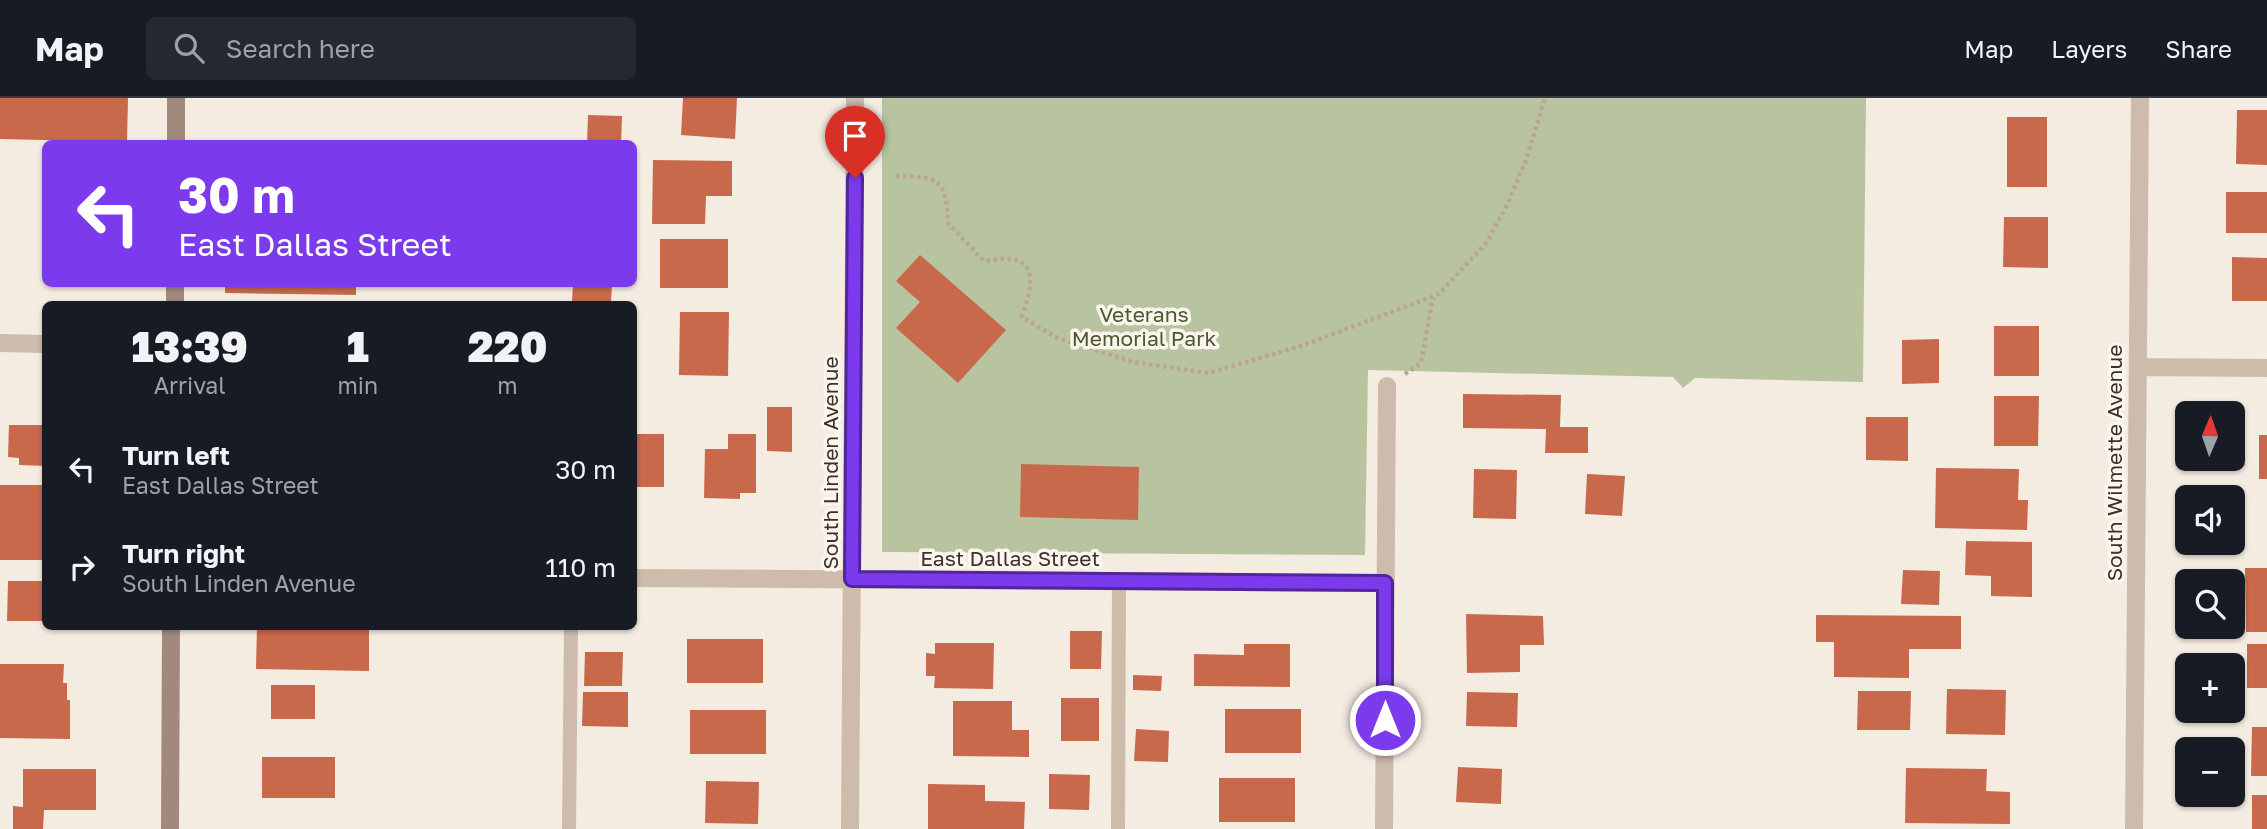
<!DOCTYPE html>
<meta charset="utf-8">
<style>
body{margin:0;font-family:"Golos Text",sans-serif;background:#242831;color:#f1f3f6;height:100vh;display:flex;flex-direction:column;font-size:26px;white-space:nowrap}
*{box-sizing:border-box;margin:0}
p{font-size:23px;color:#9ea1a6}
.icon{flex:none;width:38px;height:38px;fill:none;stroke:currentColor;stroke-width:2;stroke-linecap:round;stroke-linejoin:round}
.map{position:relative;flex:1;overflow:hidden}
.sheet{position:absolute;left:42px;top:203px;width:595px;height:329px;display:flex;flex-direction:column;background:#171b24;border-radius:10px;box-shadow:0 2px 5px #0004}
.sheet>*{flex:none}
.guide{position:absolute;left:42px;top:42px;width:595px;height:147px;border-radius:10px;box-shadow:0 2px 5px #0004;background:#7c3aed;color:#fff;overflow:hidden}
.needle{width:46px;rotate:2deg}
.buttons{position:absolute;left:2175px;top:303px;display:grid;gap:14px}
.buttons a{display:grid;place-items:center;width:70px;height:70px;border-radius:10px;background:#171b24;box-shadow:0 2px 5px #0004;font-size:35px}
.pin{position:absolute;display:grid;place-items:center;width:60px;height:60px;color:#fff;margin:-72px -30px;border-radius:50% 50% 50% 0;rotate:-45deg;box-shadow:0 0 7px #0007}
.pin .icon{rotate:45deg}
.me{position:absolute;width:77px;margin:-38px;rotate:0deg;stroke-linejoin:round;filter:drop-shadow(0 0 5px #0008)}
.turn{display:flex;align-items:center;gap:24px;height:147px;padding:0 21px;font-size:32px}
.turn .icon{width:91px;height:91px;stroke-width:2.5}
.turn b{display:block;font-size:49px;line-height:60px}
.eta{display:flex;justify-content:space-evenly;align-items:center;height:119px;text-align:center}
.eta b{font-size:42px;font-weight:800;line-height:49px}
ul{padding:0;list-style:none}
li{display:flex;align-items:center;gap:21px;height:98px;padding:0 21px}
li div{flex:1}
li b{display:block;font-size:26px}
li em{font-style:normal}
header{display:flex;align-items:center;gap:42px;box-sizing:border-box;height:98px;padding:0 35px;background:#171b24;border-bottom:2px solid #363941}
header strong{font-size:33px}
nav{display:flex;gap:38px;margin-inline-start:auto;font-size:24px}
.search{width:490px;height:63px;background:#242831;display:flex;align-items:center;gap:18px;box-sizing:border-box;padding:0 24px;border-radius:10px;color:#9ea1a6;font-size:26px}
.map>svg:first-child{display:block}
</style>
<header>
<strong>Map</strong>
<div class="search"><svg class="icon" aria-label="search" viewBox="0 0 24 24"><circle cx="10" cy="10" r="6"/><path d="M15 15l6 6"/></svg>Search here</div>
<nav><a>Map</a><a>Layers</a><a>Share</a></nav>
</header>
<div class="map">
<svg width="2267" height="731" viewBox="0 0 2267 731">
<rect width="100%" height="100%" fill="#f4ebe1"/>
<path fill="#b8c4a0" d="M882,0H1866L1863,284L1695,280L1683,290L1673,279L1368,272L1365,457L882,454Z"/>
<path fill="#c8694b" d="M0,0H128L127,44L0,41Z
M683,0H737L735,41L681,37Z
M2237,12H2267V67L2236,66Z
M588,17L622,18L621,46H587Z
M2007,19H2047V89H2007Z
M653,62L732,63V98H706L705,126H652Z
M2226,94H2267V135H2226Z
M2004,119H2048V170L2003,169Z
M660,141H728V190H660Z
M920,157L1006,232L958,285L896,230L920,204L896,183Z
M2232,159L2267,160V203H2232Z
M225,186H356V197L225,195Z
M573,186H612L611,205L572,203Z
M680,214H729L728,278L679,277Z
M1994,228H2039V278H1994Z
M1939,241V285L1902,286V242Z
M1463,296L1561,297L1560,329H1588V355H1545L1546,331L1463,330Z
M1994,298H2039L2038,348H1994Z
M767,309H792V354L767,353Z
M1866,319H1908V363L1866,362Z
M9,327H46V368L19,367V360L8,359Z
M634,336H664V389H634Z
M728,336H756V395H740V401L704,400L705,351H728Z
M2259,337H2267V381H2259Z
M1021,366L1139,369L1138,422L1020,419Z
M1936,370L2019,371L2018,402H2028L2027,432L1935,430Z
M1474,371L1517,372L1516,421L1473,420Z
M1587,376L1625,378L1622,418L1585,416Z
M0,387H46V462H0Z
M1966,443L2032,444V499L1991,498V478L1965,477Z
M2245,470H2267V534H2246Z
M1903,472L1940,473L1939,507L1901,506Z
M8,483H46V523H7Z
M1466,516L1543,518L1544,547H1520V574L1467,575Z
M1816,517L1961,518V551H1909V580L1834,579V544H1816Z
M257,528H369V573L256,571Z
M1070,533H1102L1101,571H1070Z
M687,541H763V585H687Z
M935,545H994L993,591L934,590L935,578H926V555L935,556Z
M1244,546H1290V589L1194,588V556L1244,557Z
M2247,546H2267V590H2247Z
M585,554H623L622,588H584Z
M0,566H64L63,585H67V602H70V641L0,640Z
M1133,577L1162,578L1161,593L1133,592Z
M271,587H315V621H271Z
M1947,591L2006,592L2005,637L1946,636Z
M1858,593H1911L1910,632H1857Z
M583,594H628V629L582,628Z
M1467,594L1518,595L1517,629L1466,628Z
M1061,600H1099V643H1061Z
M953,603H1012V632H1029V659L953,658Z
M1225,611H1301V655H1225Z
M690,612H766V656H690Z
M2252,629H2267V678H2251Z
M1136,631L1169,633L1168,664L1134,663Z
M262,659H335V700H262Z
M1458,669L1502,671L1501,706L1456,704Z
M1906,670L1987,671L1986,693L2010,694V726L1905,725Z
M23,671H96V712H44L43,731H13V708L23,709Z
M1049,676L1090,677L1089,712L1049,711Z
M1219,680H1295V724H1219Z
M706,683L759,684L758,726L705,725Z
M928,686L985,687V703L1025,704L1024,731H928Z
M2252,697H2267V731H2252Z"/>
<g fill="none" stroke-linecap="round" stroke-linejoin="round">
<path stroke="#b9a596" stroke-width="4.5" stroke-dasharray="3.5 3.5" stroke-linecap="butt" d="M896,78C939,78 947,82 948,125L984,163C992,162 1004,160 1012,161C1042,166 1027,201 1022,219L1055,239L1133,264L1208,275L1301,248L1439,196L1487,144L1508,105L1526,62L1545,0
M1405,276L1421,265L1433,199"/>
<path stroke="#cdbbac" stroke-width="14" d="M569,731L571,528
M1118,731L1119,483"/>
<path stroke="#cdbbac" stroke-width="18" d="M0,245L46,246
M2138,269L2267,270
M634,480L1385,485
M850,731L855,0
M1384,731L1387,288
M2134,731L2140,0"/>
<path stroke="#a18a7d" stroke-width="18" d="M176,46V0
M175,206V186
M170,731L171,528"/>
</g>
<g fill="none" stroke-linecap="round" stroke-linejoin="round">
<defs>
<path id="route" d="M855,80L852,481L1385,485V622"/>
</defs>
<use href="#route" stroke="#51269a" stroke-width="18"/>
<use href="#route" stroke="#7c3aed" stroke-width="12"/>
</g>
<g text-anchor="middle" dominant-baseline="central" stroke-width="7" stroke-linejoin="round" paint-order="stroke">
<g font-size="21" fill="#4a5a2e" stroke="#fbf5ee">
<text x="1144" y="216">Veterans<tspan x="1144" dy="24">Memorial Park</tspan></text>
</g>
<g font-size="21" fill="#3b302b" stroke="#fbf5ee">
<text transform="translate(830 365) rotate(-90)">South Linden Avenue</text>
<text transform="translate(2114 365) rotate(-90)">South Wilmette Avenue</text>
<text x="1010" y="460">East Dallas Street</text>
</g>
</g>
</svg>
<div class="buttons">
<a><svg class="needle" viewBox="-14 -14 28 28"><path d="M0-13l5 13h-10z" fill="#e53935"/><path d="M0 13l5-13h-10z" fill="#9ea1a6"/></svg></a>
<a><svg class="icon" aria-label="sound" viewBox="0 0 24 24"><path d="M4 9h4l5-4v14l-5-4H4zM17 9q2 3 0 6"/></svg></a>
<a><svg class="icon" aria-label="search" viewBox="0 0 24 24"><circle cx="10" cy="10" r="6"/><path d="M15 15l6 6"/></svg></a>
<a>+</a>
<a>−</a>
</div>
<div class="pin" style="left:855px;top:80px;background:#d93025"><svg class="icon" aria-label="arrive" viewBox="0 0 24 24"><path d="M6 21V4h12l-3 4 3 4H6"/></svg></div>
<svg class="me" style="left:1385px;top:622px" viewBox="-20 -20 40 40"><circle r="17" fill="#7c3aed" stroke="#fff" stroke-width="3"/><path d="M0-11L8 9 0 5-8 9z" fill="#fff"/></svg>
<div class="guide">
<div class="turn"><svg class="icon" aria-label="left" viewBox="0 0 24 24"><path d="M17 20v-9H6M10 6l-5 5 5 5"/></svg><div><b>30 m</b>East Dallas Street</div></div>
</div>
<section class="sheet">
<div class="eta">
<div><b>13:39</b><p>Arrival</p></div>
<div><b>1</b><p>min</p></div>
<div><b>220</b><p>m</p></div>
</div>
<ul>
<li><svg class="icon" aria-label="left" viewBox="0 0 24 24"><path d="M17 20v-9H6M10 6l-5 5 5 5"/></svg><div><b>Turn left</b><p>East Dallas Street</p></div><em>30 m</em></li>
<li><svg class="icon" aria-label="right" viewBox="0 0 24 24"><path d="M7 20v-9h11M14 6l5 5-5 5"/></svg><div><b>Turn right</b><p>South Linden Avenue</p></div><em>110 m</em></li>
</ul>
</section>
</div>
